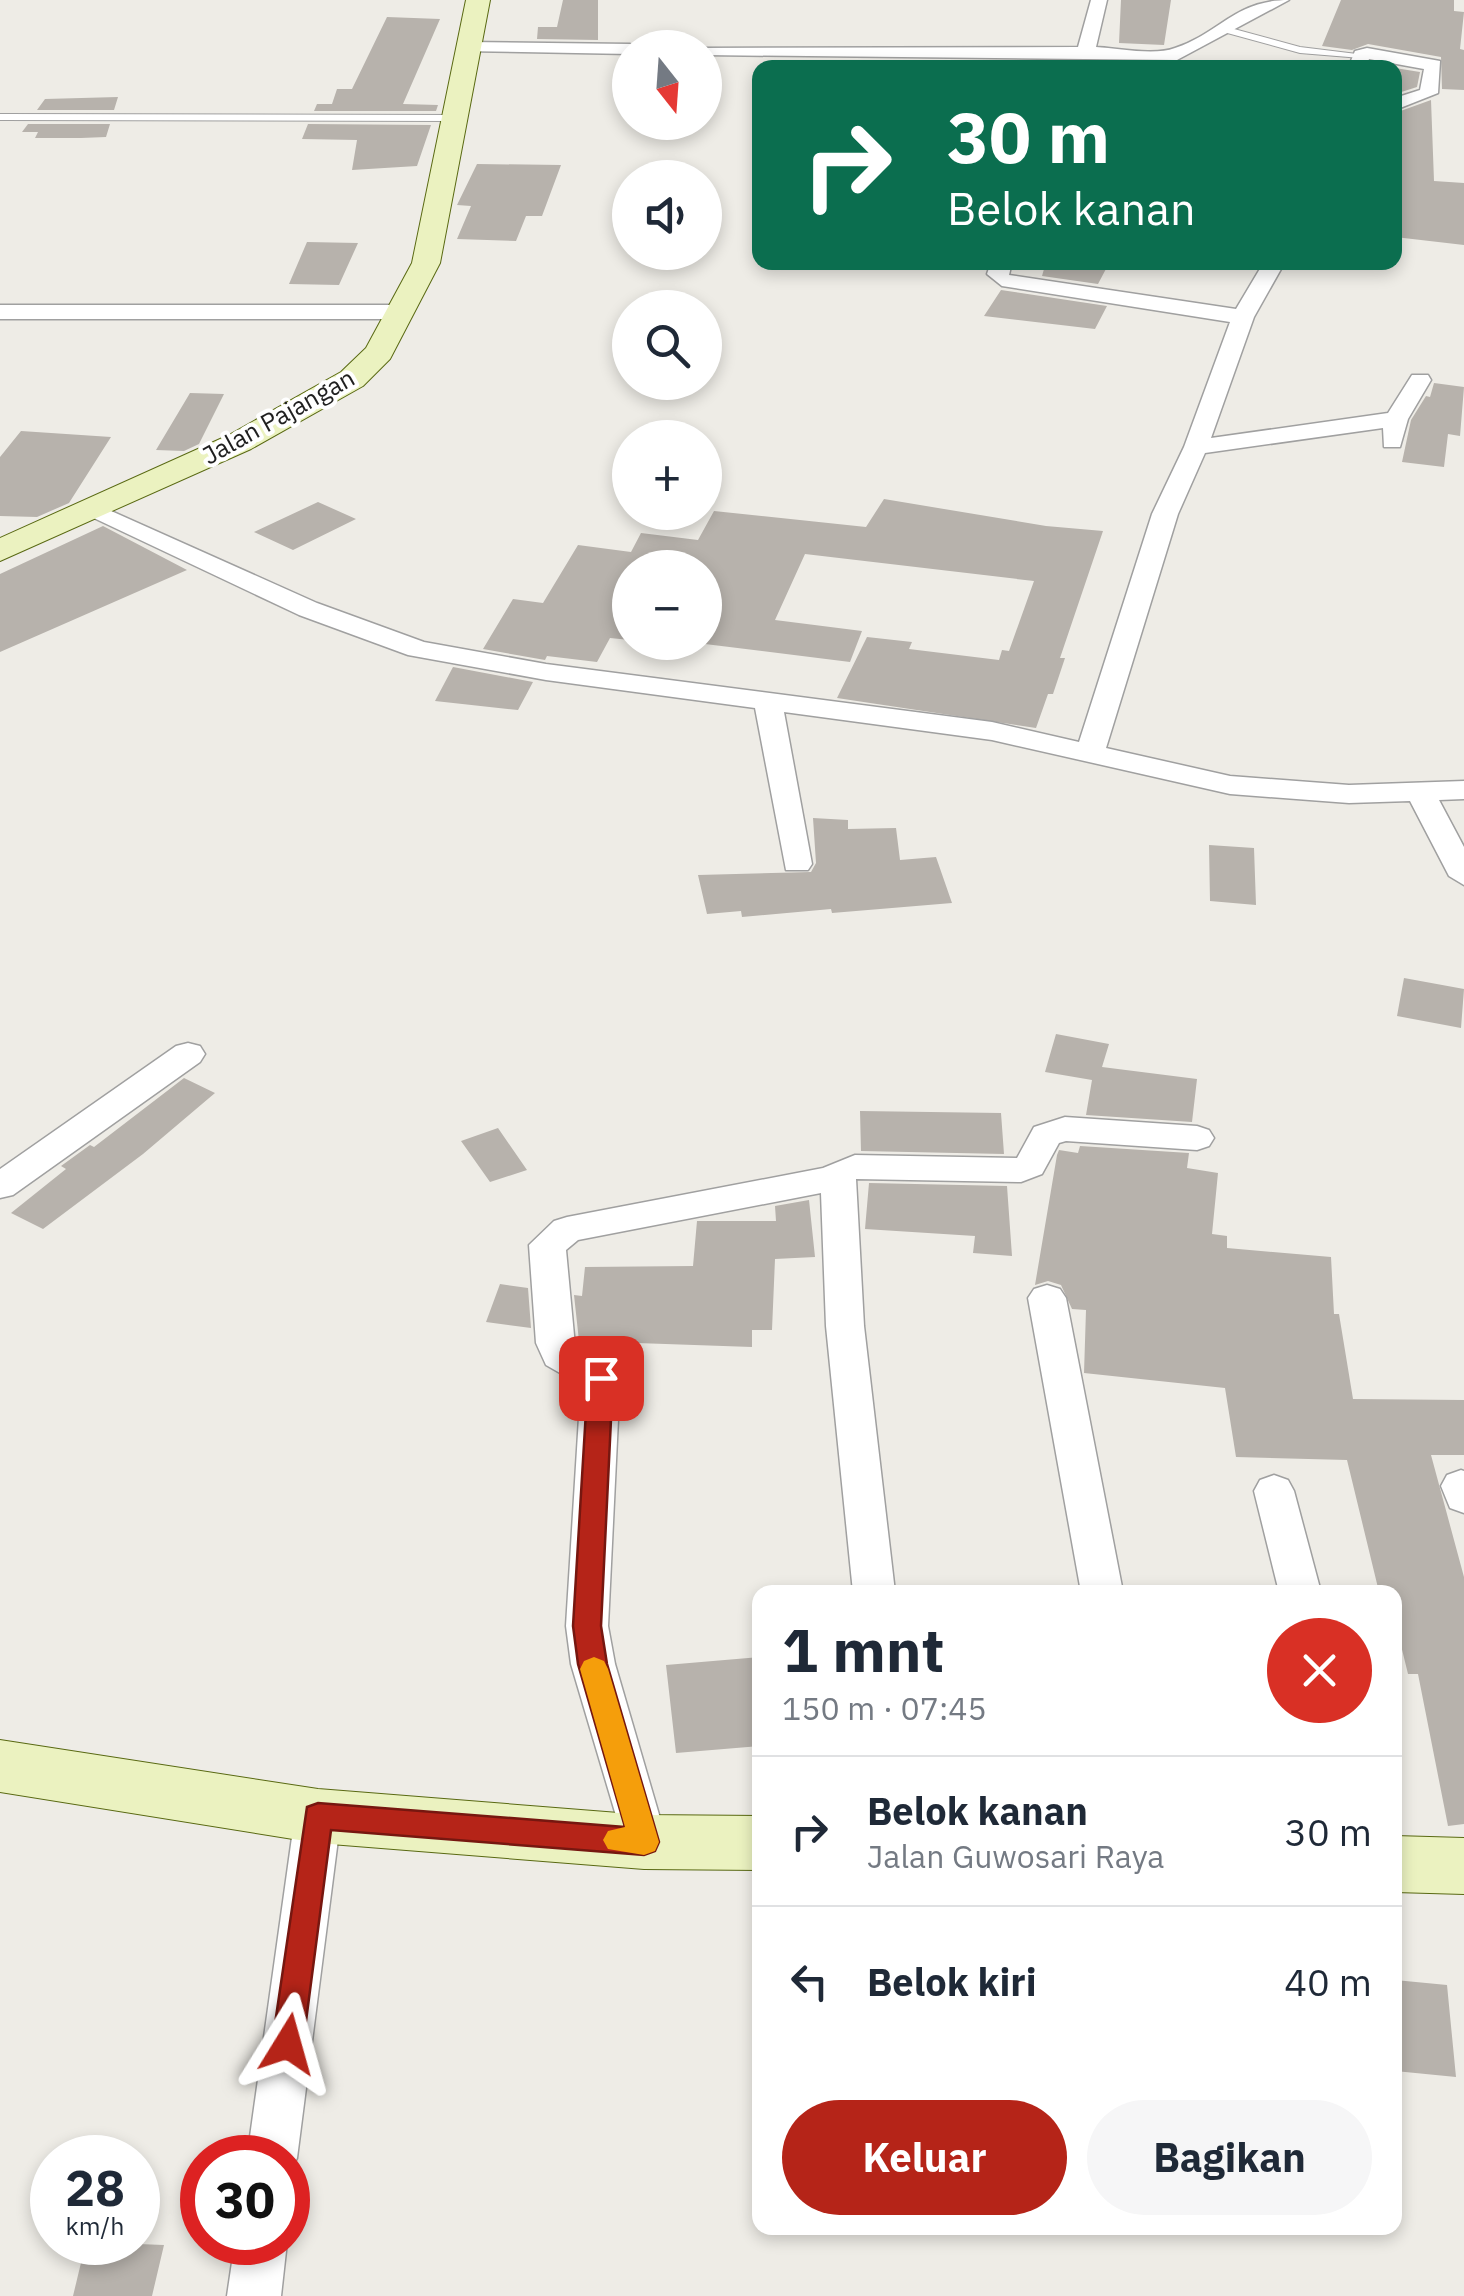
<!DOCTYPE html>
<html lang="id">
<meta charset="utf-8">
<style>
body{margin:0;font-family:"IBM Plex Sans",sans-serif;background:#f6f6f7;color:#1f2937;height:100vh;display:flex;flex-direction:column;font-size:38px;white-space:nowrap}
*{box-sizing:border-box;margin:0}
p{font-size:32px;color:#747a83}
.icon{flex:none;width:55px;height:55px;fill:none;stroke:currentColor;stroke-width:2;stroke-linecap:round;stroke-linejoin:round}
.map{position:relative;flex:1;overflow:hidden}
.details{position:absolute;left:752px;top:1585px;width:650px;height:650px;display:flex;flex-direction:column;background:#fff;border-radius:20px;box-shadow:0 5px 15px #0003}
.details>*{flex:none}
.banner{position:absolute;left:752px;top:60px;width:650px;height:210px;border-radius:20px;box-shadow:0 5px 15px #0003;background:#0b6e4f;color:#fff;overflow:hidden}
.needle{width:65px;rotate:163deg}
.controls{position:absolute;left:612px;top:30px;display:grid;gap:20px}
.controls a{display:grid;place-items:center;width:110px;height:110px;border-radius:50%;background:#fff;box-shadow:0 5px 15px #0003;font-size:50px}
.speed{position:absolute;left:30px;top:2135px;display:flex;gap:20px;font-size:50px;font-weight:700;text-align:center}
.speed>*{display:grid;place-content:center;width:130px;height:130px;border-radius:50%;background:#fff;box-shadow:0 5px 15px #0003;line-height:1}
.speed small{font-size:25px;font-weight:400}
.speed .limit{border:15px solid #d22;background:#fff;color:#111}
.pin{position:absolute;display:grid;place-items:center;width:85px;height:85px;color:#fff;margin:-42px;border-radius:20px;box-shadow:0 5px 15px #0006}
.me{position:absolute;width:110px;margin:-55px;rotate:8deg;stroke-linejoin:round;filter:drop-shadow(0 0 8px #0008)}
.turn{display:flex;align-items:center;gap:35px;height:210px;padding:0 30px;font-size:45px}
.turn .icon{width:130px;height:130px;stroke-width:2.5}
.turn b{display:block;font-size:70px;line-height:85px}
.round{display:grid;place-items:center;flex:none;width:105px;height:105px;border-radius:52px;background:#f6f6f7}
.head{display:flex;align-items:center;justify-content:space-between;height:170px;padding:0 30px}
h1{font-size:60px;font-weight:700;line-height:75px}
.primary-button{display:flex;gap:20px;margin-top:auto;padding:20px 30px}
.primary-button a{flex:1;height:115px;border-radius:60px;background:#b52418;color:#fff;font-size:40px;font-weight:700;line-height:115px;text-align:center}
.primary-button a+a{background:#f6f6f7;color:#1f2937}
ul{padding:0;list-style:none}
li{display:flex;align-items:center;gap:30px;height:150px;padding:0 30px;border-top:2px solid #e0e1e3}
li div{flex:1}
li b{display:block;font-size:38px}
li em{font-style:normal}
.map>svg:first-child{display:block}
</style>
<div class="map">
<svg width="1464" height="2296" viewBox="0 0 1464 2296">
<rect width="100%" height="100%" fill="#eeece6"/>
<path fill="#b7b2ac" d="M563,0H598V40L537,39L538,27H557Z
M1121,0H1171L1164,45L1119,43Z
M1341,0H1454V11L1464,12L1460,49L1464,50V90L1442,89L1441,57L1368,44L1352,50L1322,46Z
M387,17L440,19L403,104L438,105L436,111H314L317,104H332L337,89H352Z
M1395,68L1420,72L1417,87L1395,94Z
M118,97L114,110H37L45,99Z
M1431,100L1434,181L1464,183V245L1395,237V113Z
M28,124H110L106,137L81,138H35L38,132H22Z
M308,124L431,125L417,166L352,170L357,140L302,139Z
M477,164L561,165L542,216H526L516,241L457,239L471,206L457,205Z
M307,242L358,243L339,285L289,284Z
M1046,262H1053L1107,267L1098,284L1042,276Z
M1001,290L1107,306L1095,329L984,316Z
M1434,383L1464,387L1460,436L1448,434L1444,467L1402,462L1411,420L1426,396L1430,397Z
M190,393L224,394L199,444L184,451L156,450Z
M21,431L111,437L69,503L37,517L0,516V457Z
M884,499L1046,526L1103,531L1060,658H1065L1053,694H1048L1036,728L837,698L867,637L912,642L909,649L999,660L1002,650L1009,651L1034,581L805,554L775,620L862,631L850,662L705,644V568H630V640L610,638L597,662L547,656L545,660L483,649L513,599L543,603L578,545L631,552L641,533L698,540L714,511L866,527Z
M318,502L356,519L293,550L254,532Z
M103,526L187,570L0,652V574Z
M453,667L533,682L518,710L435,701Z
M813,818L848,820V829L896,828L900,860L936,857L952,903L832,913L831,909L742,917L741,911L707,914L698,875L811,872L816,863Z
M1209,845L1254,848L1256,905L1210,901Z
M1404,978L1464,989L1461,1028L1397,1016Z
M1056,1034L1109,1044L1102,1067L1197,1079L1192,1122L1086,1115L1092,1080L1045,1072Z
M184,1078L215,1093L143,1154L43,1229L11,1213L66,1169L61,1166L90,1145L94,1147Z
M860,1111L1001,1113L1004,1154L861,1151Z
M498,1128L527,1170L490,1182L461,1141Z
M1080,1146L1189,1153L1187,1168L1218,1173L1212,1234L1227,1236V1248L1331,1257L1334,1314H1339L1353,1399L1464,1400V1455H1431L1464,1577V1824L1448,1826L1418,1674H1408L1395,1621V1592H1379L1347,1460L1236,1457L1225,1388L1084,1373L1086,1310L1072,1309L1061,1285L1048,1281L1035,1285L1057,1155L1059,1150L1078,1153Z
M869,1183L1007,1186L1012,1256L973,1253L975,1236L865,1229Z
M809,1200L815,1257L775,1259L772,1330H752V1347L579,1341L574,1295L582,1296L585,1267L693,1266L697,1221H776L775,1206Z
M500,1284L528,1288L531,1328L486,1322Z
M760,1657V1746L676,1753L666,1665Z
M1395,1980L1447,1985L1456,2077L1395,2071Z
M86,2242L164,2245L152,2296H73Z"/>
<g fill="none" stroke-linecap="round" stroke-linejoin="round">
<defs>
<path id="lane" d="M1223,26L1300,47L1365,55L1361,58L1300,53L1220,31Z
M0,114L455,115L460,118L455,121L0,120Z"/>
<path id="street" d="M1091,0H1107L1096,47C1118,48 1154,56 1175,48C1220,33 1235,0 1289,0L1177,60L705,55V48H698L1078,47Z
M468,42L630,44L638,48H630V54L462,51V43Z
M1367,48L1440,61L1438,93L1395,110V98L1420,90L1424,69L1369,59L1366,68H1348L1355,51Z
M991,262H1012L1009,275L1236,309L1264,262H1285L1254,317L1211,438L1388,413L1412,375H1428L1431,380L1408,419L1400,447H1384L1383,428L1205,453L1178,514L1106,748L1230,776L1349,785L1464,781V799L1439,800L1464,847V885L1449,876L1410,801L1349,803L1230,794L992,740L784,712L812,864L808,870H786L755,708L546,680L408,655L299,615L79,511L82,506H100L317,603L424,642L546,664L992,722L1079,742L1152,514L1184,447L1230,322L1002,286L987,274Z
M0,305H402L413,312L402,319H0Z
M188,1043L200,1046L205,1054L200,1062L13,1195L0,1198V1169L176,1046Z
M1065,1117L1197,1126L1209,1130L1214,1138L1209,1146L1197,1150L1066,1141L1059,1143L1042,1174L1021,1182L856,1179L864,1326L895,1592H853L826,1326L821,1193L578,1240L566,1250L575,1346L615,1368L620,1378L608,1626L615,1664L667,1842L660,1856L644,1862L628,1856L571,1664L566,1626L581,1385L546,1365L536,1343L529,1245L554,1221L567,1217L823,1168L855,1155L1017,1158L1034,1127Z
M1047,1285L1060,1289L1066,1298L1123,1592H1081L1028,1298L1034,1289Z
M1461,1470L1464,1471V1513L1450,1508L1441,1486L1447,1475Z
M1274,1475L1288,1480L1294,1491L1321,1592H1279L1254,1491L1260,1480Z
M318,1796L334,1802L341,1816L297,2158L288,2176V2158H247L295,1816L302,1802Z
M235,2242H287L281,2296H227Z"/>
<path id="secondary" d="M466,0H490L440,263L390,359L363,386L251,449L0,561V538L229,435L341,372L366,348L412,263Z
M0,1740L318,1789L644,1815L760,1816V1870L644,1869L318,1843L0,1792Z
M1395,1836L1464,1838V1894L1395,1892Z"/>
</defs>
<use href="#lane" stroke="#a0a0a0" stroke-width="2"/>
<use href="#street" stroke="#a0a0a0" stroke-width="3"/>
<use href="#secondary" stroke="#596912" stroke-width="2"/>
<use href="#lane" fill="#fff" fill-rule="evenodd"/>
<use href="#street" fill="#fff" fill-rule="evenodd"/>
<use href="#secondary" fill="#ebf2c0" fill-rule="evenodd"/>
</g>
<path fill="#b52418" stroke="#761710" stroke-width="2.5" d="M601,1368L613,1378L601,1626L607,1664L659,1842L655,1851L644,1855L331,1830L303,2044L299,2054L288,2059L276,2054L272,2044L307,1807L318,1803L625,1827L578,1664L573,1626L588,1378Z"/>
<path fill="#f59e0b" d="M594,1657L604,1661L608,1669L659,1842L655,1851L644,1855L608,1849L603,1840L608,1831L625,1827L580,1669L584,1661Z"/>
<g text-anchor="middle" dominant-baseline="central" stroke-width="8" stroke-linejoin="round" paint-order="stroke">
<g font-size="25" fill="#1f1f1f" stroke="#fff">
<text transform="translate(278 416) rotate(-29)">Jalan Pajangan</text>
</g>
</g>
</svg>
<div class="controls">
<a><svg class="needle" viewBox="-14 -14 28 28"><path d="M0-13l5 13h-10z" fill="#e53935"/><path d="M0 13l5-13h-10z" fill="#747a83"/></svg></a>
<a><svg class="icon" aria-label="sound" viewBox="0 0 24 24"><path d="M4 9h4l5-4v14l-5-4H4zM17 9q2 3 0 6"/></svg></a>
<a><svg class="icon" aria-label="search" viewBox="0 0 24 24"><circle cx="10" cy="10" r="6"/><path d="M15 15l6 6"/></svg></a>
<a>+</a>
<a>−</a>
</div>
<div class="speed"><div>28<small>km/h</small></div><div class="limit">30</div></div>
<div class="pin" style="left:601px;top:1378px;background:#d93025"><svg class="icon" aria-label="arrive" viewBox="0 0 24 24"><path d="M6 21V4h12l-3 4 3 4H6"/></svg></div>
<svg class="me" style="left:288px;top:2044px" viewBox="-20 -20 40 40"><path d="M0-17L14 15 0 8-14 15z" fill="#b52418" stroke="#fff" stroke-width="4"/></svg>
<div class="banner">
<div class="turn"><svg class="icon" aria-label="right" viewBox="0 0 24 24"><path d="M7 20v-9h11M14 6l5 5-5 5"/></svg><div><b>30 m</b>Belok kanan</div></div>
</div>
<section class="details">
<div class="head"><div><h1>1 mnt</h1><p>150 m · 07:45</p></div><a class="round" style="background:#d93025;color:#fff"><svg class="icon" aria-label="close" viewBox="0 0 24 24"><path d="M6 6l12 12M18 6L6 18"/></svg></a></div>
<ul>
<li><svg class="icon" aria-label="right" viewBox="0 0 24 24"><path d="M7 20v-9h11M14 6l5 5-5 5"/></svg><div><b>Belok kanan</b><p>Jalan Guwosari Raya</p></div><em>30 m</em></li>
<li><svg class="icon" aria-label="left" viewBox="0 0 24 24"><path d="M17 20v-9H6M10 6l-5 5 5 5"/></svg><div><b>Belok kiri</b></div><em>40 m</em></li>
</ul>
<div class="primary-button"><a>Keluar</a><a>Bagikan</a></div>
</section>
</div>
